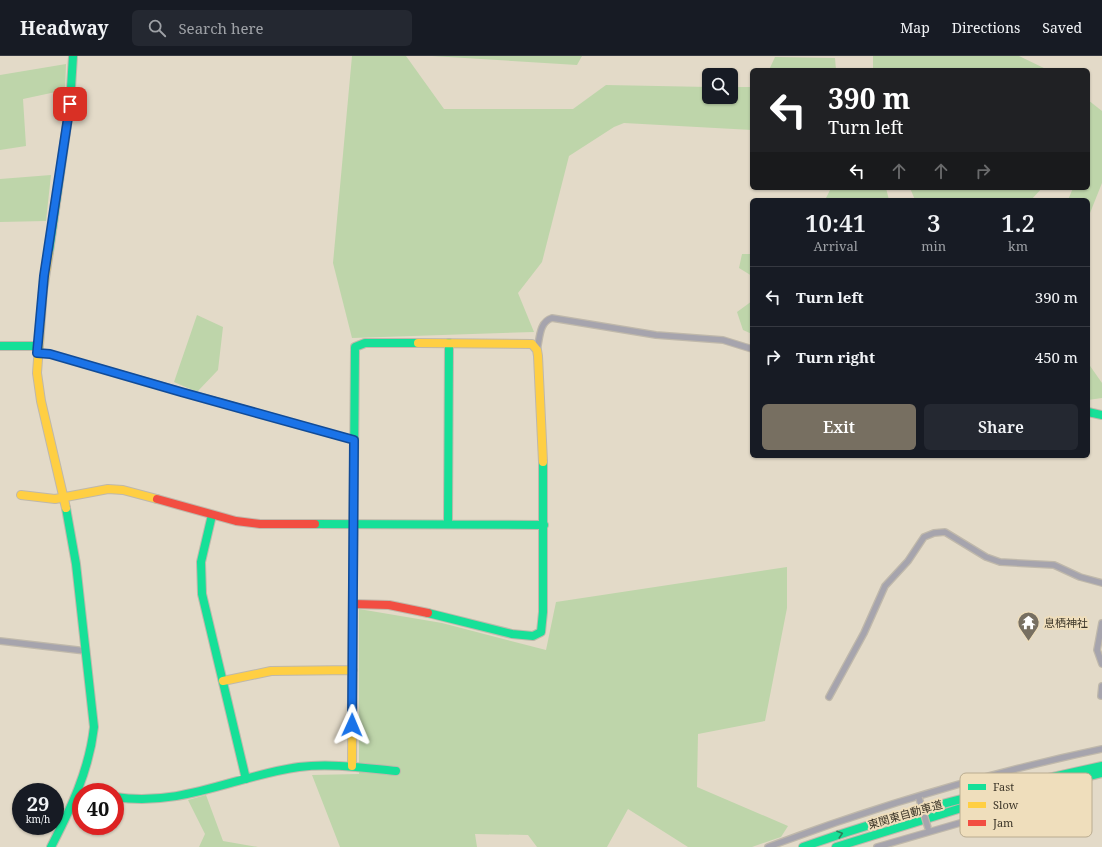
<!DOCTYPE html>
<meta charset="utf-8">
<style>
body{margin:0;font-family:"Noto Serif","Noto Sans JP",serif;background:#242831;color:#f1f3f6;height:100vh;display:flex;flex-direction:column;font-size:15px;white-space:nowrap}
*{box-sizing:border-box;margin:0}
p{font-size:13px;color:#9ea1a6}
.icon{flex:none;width:22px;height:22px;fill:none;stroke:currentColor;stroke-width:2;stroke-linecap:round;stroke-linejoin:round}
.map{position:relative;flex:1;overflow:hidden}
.side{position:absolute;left:750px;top:142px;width:340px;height:260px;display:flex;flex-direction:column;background:#171b24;border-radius:6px;box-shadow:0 1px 3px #0004}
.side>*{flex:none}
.top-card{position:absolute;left:750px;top:12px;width:340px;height:122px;border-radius:6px;box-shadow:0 1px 3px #0004;background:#202124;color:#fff;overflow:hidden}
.fabs{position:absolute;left:702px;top:12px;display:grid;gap:8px}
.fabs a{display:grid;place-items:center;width:36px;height:36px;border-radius:6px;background:#171b24;box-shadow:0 1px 3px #0004;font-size:20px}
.speed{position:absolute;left:12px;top:727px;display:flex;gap:8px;font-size:20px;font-weight:700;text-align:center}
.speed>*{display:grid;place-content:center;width:52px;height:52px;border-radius:50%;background:#171b24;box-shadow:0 1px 3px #0004;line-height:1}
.speed small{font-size:10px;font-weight:400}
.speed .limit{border:6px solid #d22;background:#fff;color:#111}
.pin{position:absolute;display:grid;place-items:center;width:34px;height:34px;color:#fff;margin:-17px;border-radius:8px;box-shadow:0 2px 6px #0006}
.me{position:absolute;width:44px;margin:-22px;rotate:1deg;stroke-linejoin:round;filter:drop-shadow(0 0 3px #0008)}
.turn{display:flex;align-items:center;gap:14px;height:84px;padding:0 12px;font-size:18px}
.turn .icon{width:52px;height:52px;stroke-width:2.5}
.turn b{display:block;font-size:28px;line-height:34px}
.lanes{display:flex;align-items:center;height:38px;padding:0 12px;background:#0003;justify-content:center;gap:20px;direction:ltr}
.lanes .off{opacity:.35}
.eta{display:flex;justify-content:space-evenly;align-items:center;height:68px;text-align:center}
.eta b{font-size:24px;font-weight:600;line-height:28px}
.button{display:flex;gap:8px;margin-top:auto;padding:8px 12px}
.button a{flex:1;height:46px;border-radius:6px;background:#776f61;color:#fff;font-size:16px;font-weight:600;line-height:46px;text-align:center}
.button a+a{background:#242831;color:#f1f3f6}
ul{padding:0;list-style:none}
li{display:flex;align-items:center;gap:12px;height:60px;padding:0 12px;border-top:1px solid #363941}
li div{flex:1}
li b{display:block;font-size:15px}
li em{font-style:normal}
header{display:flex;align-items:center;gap:24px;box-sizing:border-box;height:56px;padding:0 20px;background:#171b24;border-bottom:1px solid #363941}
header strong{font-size:19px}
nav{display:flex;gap:22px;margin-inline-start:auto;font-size:14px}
.search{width:280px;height:36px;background:#242831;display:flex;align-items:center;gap:10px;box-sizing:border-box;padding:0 14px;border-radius:6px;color:#9ea1a6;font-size:15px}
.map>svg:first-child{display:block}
</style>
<header>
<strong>Headway</strong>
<div class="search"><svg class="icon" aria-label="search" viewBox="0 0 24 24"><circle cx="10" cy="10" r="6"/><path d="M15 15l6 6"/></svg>Search here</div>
<nav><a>Map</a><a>Directions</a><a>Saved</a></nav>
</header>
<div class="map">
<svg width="1102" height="791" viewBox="0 0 1102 791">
<rect width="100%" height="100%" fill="#e3dac8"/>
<path fill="#bed5aa" d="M352,0H406L444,53H573L606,29L709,31V41H731V31H752V74L624,67L614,71L569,100L542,206L518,237L534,276L352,282L333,207Z
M432,0H582L577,9Z
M873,0H1019L1048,14H873Z
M775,1L835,2L836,14H769Z
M66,8L65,34L23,43L26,90L0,94V19Z
M1088,44L1102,55V127L1088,162V144H1068L1073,132H1088Z
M51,119L46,165L0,166V123Z
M831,132H886L889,144H825Z
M910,132H1042L1031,144H915Z
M742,198H752V220L739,212Z
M752,245V278L743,274L737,256Z
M197,259L223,271L218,314L197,336L174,326Z
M1088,307L1102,327V342L1088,344Z
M787,511V552L765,665L698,678L697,731L788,770L781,781L752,791H688L628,753L607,791H537L528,779L475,778L477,791H340L312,719L359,718V553L442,567L546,594L556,546Z
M206,739L223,785L258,791H199L205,778L188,744Z"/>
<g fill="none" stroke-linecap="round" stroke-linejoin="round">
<defs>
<path id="street" d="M537,294C540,282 539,266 552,262L656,279L723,284L752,293
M37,297L50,298L354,384
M1102,567L1097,594L1102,608
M0,585L86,595
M1101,640L1102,630
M829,641L864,577L885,530L908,505L924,481L934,477L945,476L986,501L1000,506L1054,509L1080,521L1102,527
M768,791C877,750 988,717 1102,693
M877,791L984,760L1063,741L1068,743"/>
<path id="fast" d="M49,196L70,48L73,0
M0,290H39
M1088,356L1102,359
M212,459L201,506L202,538L246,723
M315,468L544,469
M448,468L449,287
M353,533L355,291L365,287H418
M428,557L512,578L533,580L541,576L543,556V406
M115,741C183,751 234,720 299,711C331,707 364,712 396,715
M51,791C71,752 89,715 94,671L76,508L66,452
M803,791C901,756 1001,732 1102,710
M836,791L968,750L1102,717"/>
<path id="slow" d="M49,196L43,235L37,317L41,345L66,452
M418,287L532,288L537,294L538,300L543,406
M21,439L55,443L108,433L123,434L157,443
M223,625L271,615L353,614
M352,710L353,533"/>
<path id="jam" d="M157,443L236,465L260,468H315
M354,548L389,549L428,557"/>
</defs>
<use href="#street" stroke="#bfb8ab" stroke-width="8"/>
<use href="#fast" stroke="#bfb8ab" stroke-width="10"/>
<use href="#slow" stroke="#bfb8ab" stroke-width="10"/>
<use href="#jam" stroke="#bfb8ab" stroke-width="10"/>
<use href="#street" stroke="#a6a4ad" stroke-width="5.5"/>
<use href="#fast" stroke="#16e098" stroke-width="8"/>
<use href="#slow" stroke="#ffcf43" stroke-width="8"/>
<use href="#jam" stroke="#f24e42" stroke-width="8"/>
<defs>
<path id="street-bridge" d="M919,742L928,772"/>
</defs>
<use href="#street-bridge" stroke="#bfb8ab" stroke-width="8" stroke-linecap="butt"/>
<use href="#street-bridge" stroke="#a6a4ad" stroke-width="5.5"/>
</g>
<defs><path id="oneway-chevron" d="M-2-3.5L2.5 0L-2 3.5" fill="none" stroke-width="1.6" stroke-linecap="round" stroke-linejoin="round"/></defs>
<use stroke="#2b825b" href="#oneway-chevron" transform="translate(840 778) rotate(-18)"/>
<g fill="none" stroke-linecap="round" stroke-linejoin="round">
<defs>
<path id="route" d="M70,48L44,220L37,297L50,298L181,336L354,384L352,669"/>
</defs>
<use href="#route" stroke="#114b97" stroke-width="10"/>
<use href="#route" stroke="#1a73e8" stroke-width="7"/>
</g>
<defs>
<symbol id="temple-pin" viewBox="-11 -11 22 30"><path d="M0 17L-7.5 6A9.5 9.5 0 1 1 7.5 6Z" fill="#776f61" stroke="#efdebc"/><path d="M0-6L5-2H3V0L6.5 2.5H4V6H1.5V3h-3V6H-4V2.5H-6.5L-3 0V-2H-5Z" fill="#fff"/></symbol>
</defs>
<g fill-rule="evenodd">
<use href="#temple-pin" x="1016" y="554" width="25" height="34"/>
</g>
<g text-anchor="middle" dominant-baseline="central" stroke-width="4" stroke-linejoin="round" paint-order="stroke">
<g font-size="11" fill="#3d3629" stroke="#efdebc" text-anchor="start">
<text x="1044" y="566">息栖神社</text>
</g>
<g font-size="11" fill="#3d3629" stroke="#efdebc">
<text transform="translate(905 758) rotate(-16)">東関東自動車道</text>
</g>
</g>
<rect x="960" y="717" width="132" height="64" rx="6" fill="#efdebc" stroke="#baac90" stroke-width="1"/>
<rect x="968" y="728" width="18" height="6" fill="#16e098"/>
<rect x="968" y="746" width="18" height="6" fill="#ffcf43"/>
<rect x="968" y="764" width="18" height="6" fill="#f24e42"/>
<g font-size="11" fill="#3d3629">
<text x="993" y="735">Fast</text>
<text x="993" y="753">Slow</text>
<text x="993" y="771">Jam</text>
</g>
</svg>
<div class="fabs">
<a><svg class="icon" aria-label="search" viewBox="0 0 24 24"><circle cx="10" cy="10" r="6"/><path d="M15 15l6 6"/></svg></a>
</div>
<div class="speed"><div>29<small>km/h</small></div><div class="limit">40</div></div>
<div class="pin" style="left:70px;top:48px;background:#d93025"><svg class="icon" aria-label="arrive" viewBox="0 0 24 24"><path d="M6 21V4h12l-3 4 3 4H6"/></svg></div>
<svg class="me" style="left:352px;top:669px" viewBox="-20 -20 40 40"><path d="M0-17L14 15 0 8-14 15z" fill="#1a73e8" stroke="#fff" stroke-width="4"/></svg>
<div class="top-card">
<div class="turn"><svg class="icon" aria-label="left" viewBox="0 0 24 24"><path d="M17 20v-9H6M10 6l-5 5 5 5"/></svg><div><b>390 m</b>Turn left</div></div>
<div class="lanes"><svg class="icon" aria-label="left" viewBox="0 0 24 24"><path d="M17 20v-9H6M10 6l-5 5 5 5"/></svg><svg class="icon off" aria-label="ahead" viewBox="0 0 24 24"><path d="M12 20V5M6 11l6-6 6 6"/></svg><svg class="icon off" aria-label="ahead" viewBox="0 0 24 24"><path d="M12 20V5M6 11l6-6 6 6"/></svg><svg class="icon off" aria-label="right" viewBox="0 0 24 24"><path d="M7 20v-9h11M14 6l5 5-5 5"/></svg></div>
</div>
<section class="side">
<div class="eta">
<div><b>10:41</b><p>Arrival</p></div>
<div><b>3</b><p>min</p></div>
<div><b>1.2</b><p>km</p></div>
</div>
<ul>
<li><svg class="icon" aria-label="left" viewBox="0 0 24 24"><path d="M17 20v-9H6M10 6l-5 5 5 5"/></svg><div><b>Turn left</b></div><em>390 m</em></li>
<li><svg class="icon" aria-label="right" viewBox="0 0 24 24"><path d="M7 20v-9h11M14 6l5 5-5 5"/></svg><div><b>Turn right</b></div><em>450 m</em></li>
</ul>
<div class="button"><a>Exit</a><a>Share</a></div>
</section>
</div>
